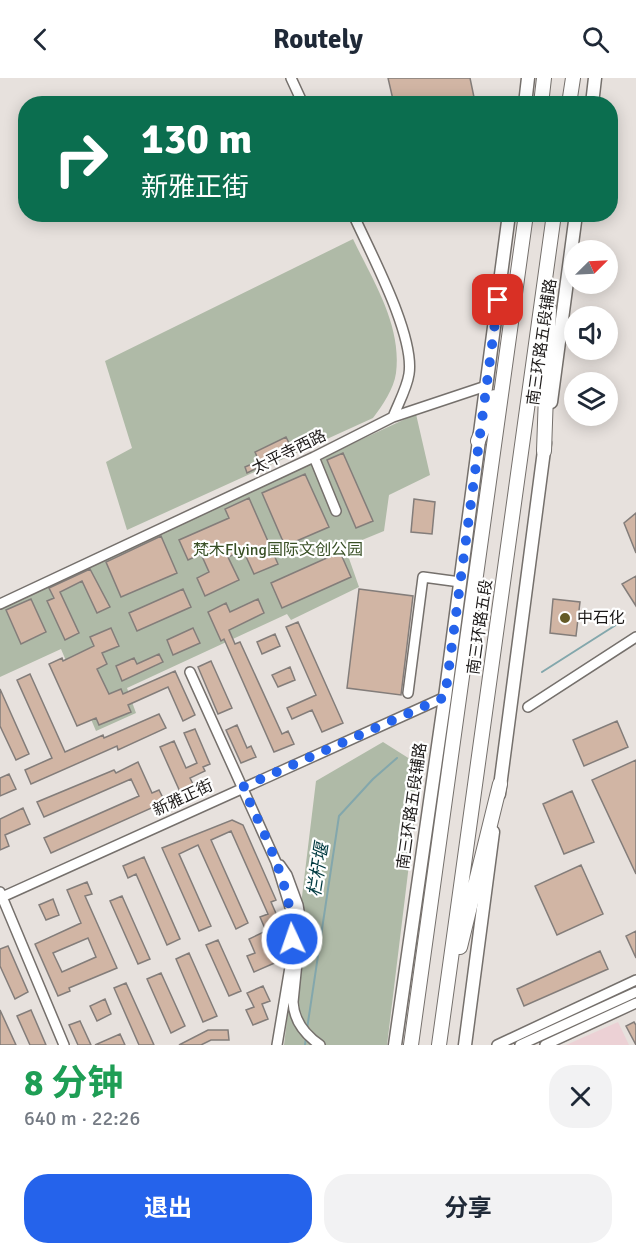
<!DOCTYPE html>
<html lang="zh">
<meta charset="utf-8">
<style>
body{margin:0;font-family:Signika,"Noto Sans SC",sans-serif;background:#f2f2f3;color:#1f2937;height:100vh;display:flex;flex-direction:column;font-size:22px;white-space:nowrap}
*{box-sizing:border-box;margin:0}
p{font-size:20px;color:#747a83}
.icon{flex:none;width:33px;height:33px;fill:none;stroke:currentColor;stroke-width:2;stroke-linecap:round;stroke-linejoin:round}
.map{position:relative;height:967px;overflow:hidden}
.panel{display:flex;flex-direction:column;background:#fff;flex:1}
.panel>*{flex:none}
.top-card{position:absolute;left:18px;top:18px;width:600px;height:126px;border-radius:24px;box-shadow:0 3px 15px #0003;background:#0b6e4f;color:#fff;overflow:hidden}
.needle{width:39px;rotate:66deg}
.buttons{position:absolute;left:564px;top:162px;display:grid;gap:12px}
.buttons a{display:grid;place-items:center;width:54px;height:54px;border-radius:50%;background:#fff;box-shadow:0 3px 15px #0003;font-size:30px}
.pin{position:absolute;display:grid;place-items:center;width:51px;height:51px;color:#fff;margin:-26px;border-radius:12px;box-shadow:0 3px 9px #0006}
.me{position:absolute;width:66px;margin:-33px;rotate:357deg;stroke-linejoin:round;filter:drop-shadow(0 0 4px #0008)}
.turn{display:flex;align-items:center;gap:21px;height:126px;padding:0 24px;font-size:27px}
.turn .icon{width:78px;height:78px;stroke-width:2.5}
.turn b{display:block;font-size:42px;line-height:51px}
.round{display:grid;place-items:center;flex:none;width:63px;height:63px;border-radius:24px;background:#f2f2f3}
.overview{display:flex;align-items:center;justify-content:space-between;height:102px;padding:0 24px}
h1{font-size:36px;font-weight:700;line-height:45px;color:#1e9e55}
.primary-button{display:flex;gap:12px;margin-top:auto;padding:12px 24px}
.primary-button a{flex:1;height:69px;border-radius:24px;background:#2563eb;color:#fff;font-size:24px;font-weight:700;line-height:69px;text-align:center}
.primary-button a+a{background:#f2f2f3;color:#1f2937}
header{display:flex;justify-content:space-between;align-items:center;height:78px;padding:0 24px;background:#fff;font-size:27px;font-weight:700}
.map>svg:first-child{display:block}
</style>
<header><svg class="icon" aria-label="back" viewBox="0 0 24 24"><path d="M15 5l-7 7 7 7"/></svg>Routely<svg class="icon" aria-label="search" viewBox="0 0 24 24"><circle cx="10" cy="10" r="6"/><path d="M15 15l6 6"/></svg></header>
<div class="map">
<svg width="636" height="967" viewBox="0 0 636 967">
<rect width="100%" height="100%" fill="#e7e1dd"/>
<path fill="#ecd1d5" d="M618,944L629,967H566Z"/>
<path fill="#afbaa7" d="M353,161C373,203 402,247 396,295C394,311 382,328 373,340L127,452L106,384L132,370L105,283Z
M416,336L430,397L389,417L384,453L345,469L359,509L291,542L287,536L127,610L136,635L96,653L61,571L0,599V530Z
M383,664L421,688L387,967H284L316,703Z"/>
<g fill="none" stroke-linecap="round" stroke-linejoin="round">
<path stroke="#83a7ac" stroke-width="2" d="M542,594L619,545
M307,951L339,738L373,701L397,680
M305,967L306,959"/>
</g>
<path fill="#d1b5a4" stroke="#837d7a" stroke-width="1.5" fill-rule="evenodd" d="M388,0H470L475,24L467,26H394Z
M286,359L293,373L247,395L245,389L259,383L255,374Z
M343,375L373,443L356,450L327,382Z
M305,396L329,449L285,468L262,415Z
M249,420L278,486L254,496L243,472L228,479L239,502L205,518L197,500L209,494L201,476L188,482L179,462L229,440L225,431Z
M414,421L435,424L432,456L411,454Z
M636,435V475L624,445Z
M161,458L177,495L121,519L106,484Z
M340,474L351,499L282,530L271,505Z
M90,491L110,529L97,535L82,503L60,514L79,555L65,562L47,523L54,520L49,510Z
M636,498V528L622,506Z
M183,511L191,529L137,553L129,535Z
M359,511L413,518L401,617L347,610Z
M31,521L46,554L21,566L6,532Z
M258,521L264,535L229,552L235,566L240,564L282,656L288,653L294,666L274,674L224,561L221,563L208,534L226,525L230,534Z
M553,521L580,524L576,558L550,555Z
M298,544L343,645L322,654L312,632L292,641L287,630L316,617L286,549Z
M111,550L119,568L102,575L107,586L97,591L109,616L121,611L123,616L175,593L195,637L183,643L168,609L128,627L131,634L99,647L96,640L77,648L49,586L62,580L63,583L94,568L90,559Z
M193,550L200,565L173,577L167,562Z
M275,556L280,568L262,576L257,564Z
M159,576L163,584L122,603L116,588L134,580L137,586Z
M211,583L232,630L218,636L198,589Z
M290,589L295,602L278,609L272,597Z
M30,596L65,674L103,657L104,660L159,636L166,650L118,672L117,668L31,706L25,692L52,680L17,602Z
M0,611L29,676L16,682L0,648Z
M617,643L628,669L584,688L573,662Z
M237,647L247,670L251,668L256,679L241,685L226,652Z
M195,651L210,686L203,689L205,693L190,700L195,710L181,716L160,669L174,663L186,690L197,685L184,655Z
M636,682V796L592,702Z
M138,684L152,715L159,712L165,724L51,775L44,760L139,718L131,701L44,739L37,724L114,692L116,695Z
M9,696L16,711L0,718V700Z
M572,713L594,764L564,776L543,726Z
M23,730L30,746L5,757L9,768L0,772V741Z
M232,742L243,747L276,822L271,824L281,847L274,851L280,865L272,868L279,883L254,894L247,878L255,875L249,861L266,853L260,839L268,836L231,753L211,762L248,845L236,851L198,767L179,776L211,848L199,853L162,770Z
M144,779L180,861L167,867L136,796L128,800L123,788Z
M581,787L603,836L557,857L535,808Z
M87,804L92,816L85,818L117,890L69,910L70,913L58,918L35,866L81,845L67,812ZM88,860L96,879L62,894L53,875Z
M122,818L150,881L138,886L110,823Z
M53,821L59,837L46,842L39,827Z
M636,853V880L626,858Z
M218,862L241,913L229,918L206,867Z
M8,868L28,914L15,921L0,888V871Z
M600,873L608,891L524,928L517,911Z
M189,875L217,938L203,944L176,881Z
M161,895L185,948L171,955L147,901Z
M126,905L154,967H139L114,910Z
M263,908L270,923L262,926L268,941L253,947L246,932L254,929L247,915Z
M105,921L111,936L97,943L90,928Z
M0,932L16,967H0Z
M31,932L46,967H30L17,938Z
M80,943L91,967H78L69,947Z
M634,944L636,947V967L626,948Z
M208,952H228L229,962H211L201,967H179Z
M120,956L125,967H95Z"/>
<g fill="none" stroke-linecap="round" stroke-linejoin="round">
<defs>
<path id="minor" d="M291,0L303,26
M393,339L486,308
M314,379L336,433
M0,526L314,379L393,339C398,326 407,310 409,296C415,257 370,174 353,136
M190,594L276,784L293,839L291,883L277,967
M408,615L423,499L460,504
M528,629L636,559
M280,787L287,797L298,827L301,845L293,924C294,943 304,956 320,967
M0,814L64,967
M0,820L445,619
M497,967L636,902
M520,967L636,914
M545,967L636,925"/>
<path id="major" d="M525,26L528,0
M592,26L595,0
M551,324L576,136
M499,716L545,365
M395,967L445,619L509,136
M465,967L493,754"/>
<path id="highway" d="M541,26L544,0
M569,26L573,0
M478,363L495,319
M544,373L549,231
M460,869L500,706
M411,967L526,136
M439,967L554,136"/>
</defs>
<use href="#minor" stroke="#75706c" stroke-width="12"/>
<use href="#major" stroke="#75706c" stroke-width="15"/>
<use href="#highway" stroke="#75706c" stroke-width="16"/>
<use href="#minor" stroke="#fff" stroke-width="9"/>
<use href="#major" stroke="#fff" stroke-width="12"/>
<use href="#highway" stroke="#fff" stroke-width="14"/>
</g>
<g fill="none" stroke-linecap="round" stroke-linejoin="round">
<path stroke="#2563eb" stroke-width="10" stroke-dasharray="0 18" d="M292,861C293,808 264,757 243,709L445,619L498,222"/>
</g>
<circle fill="#645a26" stroke="#fff" stroke-width="2" cx="565" cy="540" r="6"/>
<g text-anchor="middle" dominant-baseline="central" stroke-width="4.5" stroke-linejoin="round" paint-order="stroke">
<g font-size="16" fill="#1e1b1a" stroke="#fff">
<text transform="translate(542 264) rotate(-82)">南三环路五段辅路</text>
<text transform="translate(289 374) rotate(-26)">太平寺西路</text>
<text transform="translate(480 549) rotate(-82)">南三环路五段</text>
<text transform="translate(183 720) rotate(-25)">新雅正街</text>
<text transform="translate(412 728) rotate(-82)">南三环路五段辅路</text>
</g>
<g font-size="16" fill="#395026" stroke="#fff">
<text x="278" y="472">梵木Flying国际文创公园</text>
</g>
<g font-size="16" fill="#1e1b1a" stroke="#fff" text-anchor="start">
<text x="577" y="540">中石化</text>
</g>
<g font-size="18" font-style="italic" fill="#003a41" stroke="#fff">
<text transform="translate(318 792) rotate(-81)">栏杆堰</text>
</g>
</g>
</svg>
<div class="buttons">
<a><svg class="needle" viewBox="-14 -14 28 28"><path d="M0-13l5 13h-10z" fill="#e53935"/><path d="M0 13l5-13h-10z" fill="#747a83"/></svg></a>
<a><svg class="icon" aria-label="sound" viewBox="0 0 24 24"><path d="M4 9h4l5-4v14l-5-4H4zM17 9q2 3 0 6"/></svg></a>
<a><svg class="icon" aria-label="layers" viewBox="0 0 24 24"><path d="M12 4l9 5-9 5-9-5zM3 14l9 5 9-5"/></svg></a>
</div>
<div class="pin" style="left:498px;top:222px;background:#d93025"><svg class="icon" aria-label="arrive" viewBox="0 0 24 24"><path d="M6 21V4h12l-3 4 3 4H6"/></svg></div>
<svg class="me" style="left:292px;top:861px" viewBox="-20 -20 40 40"><circle r="17" fill="#2563eb" stroke="#fff" stroke-width="3"/><path d="M0-11L8 9 0 5-8 9z" fill="#fff"/></svg>
<div class="top-card">
<div class="turn"><svg class="icon" aria-label="right" viewBox="0 0 24 24"><path d="M7 20v-9h11M14 6l5 5-5 5"/></svg><div><b>130 m</b>新雅正街</div></div>
</div>
</div>
<section class="panel">
<div class="overview"><div><h1>8 分钟</h1><p>640 m · 22:26</p></div><a class="round"><svg class="icon" aria-label="close" viewBox="0 0 24 24"><path d="M6 6l12 12M18 6L6 18"/></svg></a></div>
<div class="primary-button"><a>退出</a><a>分享</a></div>
</section>
